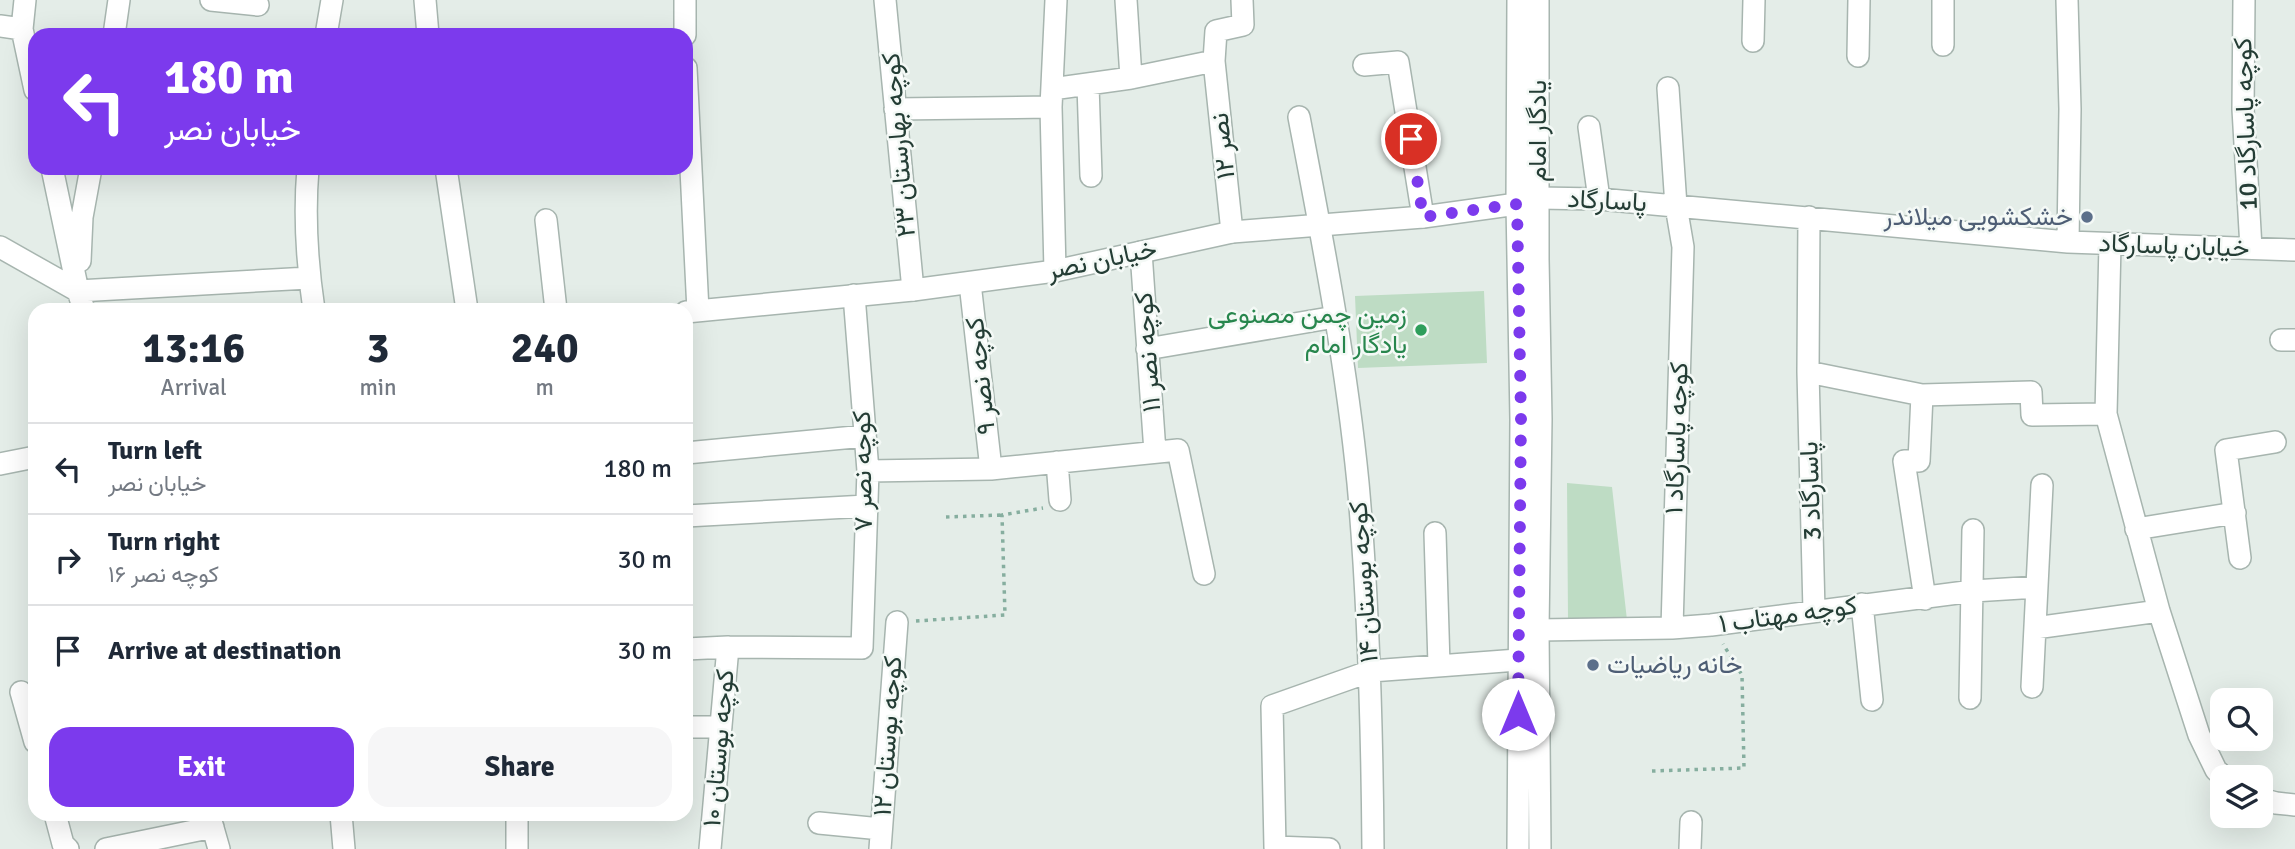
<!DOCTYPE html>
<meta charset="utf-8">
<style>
body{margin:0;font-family:Signika,Vazirmatn,sans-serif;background:#f6f6f7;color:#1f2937;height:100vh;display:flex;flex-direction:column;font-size:26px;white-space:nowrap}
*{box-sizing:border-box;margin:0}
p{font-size:23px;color:#747a83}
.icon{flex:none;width:38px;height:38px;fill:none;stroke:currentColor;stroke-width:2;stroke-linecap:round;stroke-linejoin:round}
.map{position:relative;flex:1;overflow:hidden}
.drawer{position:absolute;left:28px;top:303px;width:665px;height:518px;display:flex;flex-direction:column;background:#fff;border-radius:21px;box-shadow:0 7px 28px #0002}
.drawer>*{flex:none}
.hud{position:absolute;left:28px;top:28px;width:665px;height:147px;border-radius:21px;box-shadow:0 7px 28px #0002;background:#7c3aed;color:#fff;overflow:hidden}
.fabs{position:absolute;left:2210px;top:688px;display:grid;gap:14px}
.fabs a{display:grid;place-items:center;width:63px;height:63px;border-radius:14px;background:#fff;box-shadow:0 7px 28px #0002;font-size:35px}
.pin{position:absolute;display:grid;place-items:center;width:60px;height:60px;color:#fff;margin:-30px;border:4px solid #fff;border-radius:50%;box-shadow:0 2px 7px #0007}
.me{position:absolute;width:77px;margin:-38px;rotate:0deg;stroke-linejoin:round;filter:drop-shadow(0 0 5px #0008)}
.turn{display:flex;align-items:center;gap:24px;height:147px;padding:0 21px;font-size:32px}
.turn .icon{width:91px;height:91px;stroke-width:2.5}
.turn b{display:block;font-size:49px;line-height:60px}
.eta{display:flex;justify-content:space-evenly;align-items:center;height:119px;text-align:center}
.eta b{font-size:42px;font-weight:800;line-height:49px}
.cta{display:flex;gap:14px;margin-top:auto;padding:14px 21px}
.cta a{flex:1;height:80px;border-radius:21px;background:#7c3aed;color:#fff;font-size:28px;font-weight:800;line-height:80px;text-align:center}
.cta a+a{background:#f6f6f7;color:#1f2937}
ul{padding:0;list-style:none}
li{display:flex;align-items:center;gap:21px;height:91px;padding:0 21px;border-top:2px solid #e0e1e3}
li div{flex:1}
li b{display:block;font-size:26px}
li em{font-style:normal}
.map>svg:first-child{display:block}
</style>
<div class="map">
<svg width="2295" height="849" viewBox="0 0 2295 849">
<rect width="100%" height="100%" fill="#e4ede8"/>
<path fill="#bedcc4" d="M1484,291L1487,363L1358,368L1355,296Z
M1567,483L1612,487L1627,620L1568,619Z"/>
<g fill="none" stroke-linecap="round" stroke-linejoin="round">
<defs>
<path id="minor" d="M25,0L22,29L35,90
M211,0L258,5
M425,0L428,35
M885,0L913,290
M1126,0L1131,78
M1943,0V45
M2067,0L2070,109L2068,242
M2244,0L2243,109L2251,248
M0,26L22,29
M114,35L119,0
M326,35L332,0
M1753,41L1754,0
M1858,56L1859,0
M1214,61L1232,232
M1364,65L1398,62L1423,217
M1088,85L1091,176
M1668,88L1676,206L1683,247L1672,628
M1052,89L1131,78L1214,61L1216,31L1243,25L1242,0
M895,109L1051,107
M1299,117C1322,238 1346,360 1358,483C1369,605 1372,727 1373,849
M1589,127L1599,199
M52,168L78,291L84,310
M308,168C304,215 307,263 314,310
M446,168L467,310
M1538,198L1599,199L2068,242L2295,250
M1809,217L1808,372L1922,395L2031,392L2032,415L2106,414
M546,220L556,310
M2110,244L2106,414L2159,611L2199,735L2216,770L2224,777
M0,247L78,291
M1141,252L1155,452
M80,261L82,217L91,168
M1055,271L1051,107L1056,0
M970,283L991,469
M78,291L309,278
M2281,340H2295
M1147,349L1335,317
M1808,372L1814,611
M1922,395L1919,461H1904L1925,599
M686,453L865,436
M1057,462L1060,500
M0,464L35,457
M868,471L991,469L1178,450L1204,574
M686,516L866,506
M2136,529L2235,513
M1435,533L1439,665
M2240,558L2226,450L2275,442
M1862,604L1872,700
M2035,628L2159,611
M1538,630L1672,628L1711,625L1973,591L2037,587
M686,649L728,647L862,648L868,471L854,295
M2032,687L2042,485
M21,692L35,742
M1970,698L1973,530
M686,727H721
M2261,799L2276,803L2295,805
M55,814L63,844L68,849
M209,814L219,849
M341,814L344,849
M517,814V849
M819,823L881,829
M106,849L213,827
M710,849L728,647
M880,849L897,622
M1329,849L1275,847L1272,706L1371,671L1518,660
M1690,849L1691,822"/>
<path id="tertiary" d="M685,0V35
M1538,0V259L1541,419L1538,630L1540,849
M686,68L698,311
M686,312L913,290L1055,271L1232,232L1423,217L1517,204
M1518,849L1521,419L1517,204L1518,0"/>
</defs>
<use href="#minor" stroke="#a7b5af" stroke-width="24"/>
<use href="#tertiary" stroke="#a7b5af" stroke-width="24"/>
<path stroke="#86ae9f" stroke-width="3.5" stroke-dasharray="3.5 5" stroke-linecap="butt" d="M946,517L1002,515
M916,621L1005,615L1002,515L1043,508
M1652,771L1744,768L1742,675L1723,644"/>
<use href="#minor" stroke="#fff" stroke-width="21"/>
<use href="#tertiary" stroke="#fff" stroke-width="21"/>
</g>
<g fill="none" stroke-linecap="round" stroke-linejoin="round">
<path stroke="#7c3aed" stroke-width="12" stroke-dasharray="0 21.6" d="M1411,139L1423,217L1517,204L1521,419L1518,714"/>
</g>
<g fill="#5c6f8a" stroke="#f4f9f6" stroke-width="2.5">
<circle cx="2087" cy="217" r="7"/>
<circle cx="1593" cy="665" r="7"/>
</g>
<circle fill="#2e9e5b" stroke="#f4f9f6" stroke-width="2.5" cx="1421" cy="330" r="7"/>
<g text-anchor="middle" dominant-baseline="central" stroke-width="5" stroke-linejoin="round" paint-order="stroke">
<g font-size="26" fill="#243d35" stroke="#f4f9f6">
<text transform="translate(2246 124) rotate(-92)">کوچه پاسارگاد 10</text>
<text transform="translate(1538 131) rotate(-90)">یادگار امام</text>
<text transform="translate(899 145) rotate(-95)">کوچه بهارستان ۲۳</text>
<text transform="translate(1223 146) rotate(-96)">نصر ۱۲</text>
<text transform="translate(1607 201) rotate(3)">پاسارگاد</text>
<text transform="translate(2174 246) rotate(2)">خیابان پاسارگاد</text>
<text transform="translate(1102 260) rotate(-12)">خیابان نصر</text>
<text transform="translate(1148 352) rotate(-94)">کوچه نصر ۱۱</text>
<text transform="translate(981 376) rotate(-96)">کوچه نصر ۹</text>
<text transform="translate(1677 438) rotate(-88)">کوچه پاسارگاد ۱</text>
<text transform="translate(863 471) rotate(-91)">کوچه نصر ۷</text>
<text transform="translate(1811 491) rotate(-92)">پاسارگاد 3</text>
<text transform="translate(1364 582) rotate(-94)">کوچه بوستان ۱۴</text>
<text transform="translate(1788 615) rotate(-8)">کوچه مهتاب ۱</text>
<text transform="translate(888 736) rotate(-86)">کوچه بوستان ۱۲</text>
<text transform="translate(719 748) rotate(-85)">کوچه بوستان ۱۰</text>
</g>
<g font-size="26" fill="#4e5e75" stroke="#f4f9f6" text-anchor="end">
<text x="2073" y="217">خشکشویی میلاندر</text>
<text x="1607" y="665" text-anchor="start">خانه ریاضیات</text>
</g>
<g font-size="26" fill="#27864d" stroke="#f4f9f6" text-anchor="end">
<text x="1407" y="315">زمین چمن مصنوعی<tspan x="1407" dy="30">یادگار امام</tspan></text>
</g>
</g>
</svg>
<div class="fabs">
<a><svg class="icon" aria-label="search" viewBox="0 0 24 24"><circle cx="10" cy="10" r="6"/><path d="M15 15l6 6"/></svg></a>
<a><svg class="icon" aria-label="layers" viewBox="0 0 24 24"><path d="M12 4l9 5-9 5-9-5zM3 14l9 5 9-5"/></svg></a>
</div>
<div class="pin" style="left:1411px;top:139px;background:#d93025"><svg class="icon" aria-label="arrive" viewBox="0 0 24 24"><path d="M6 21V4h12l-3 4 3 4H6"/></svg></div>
<svg class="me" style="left:1518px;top:714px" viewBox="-20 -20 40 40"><circle r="19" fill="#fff"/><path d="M0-13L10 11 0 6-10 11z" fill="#7c3aed"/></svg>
<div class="hud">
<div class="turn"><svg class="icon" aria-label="left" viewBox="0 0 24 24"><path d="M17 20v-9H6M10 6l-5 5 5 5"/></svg><div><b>180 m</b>خیابان نصر</div></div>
</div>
<section class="drawer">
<div class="eta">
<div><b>13:16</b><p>Arrival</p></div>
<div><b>3</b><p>min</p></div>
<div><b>240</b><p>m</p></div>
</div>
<ul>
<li><svg class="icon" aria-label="left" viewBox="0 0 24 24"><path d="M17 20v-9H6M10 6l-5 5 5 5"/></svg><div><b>Turn left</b><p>خیابان نصر</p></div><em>180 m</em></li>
<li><svg class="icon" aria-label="right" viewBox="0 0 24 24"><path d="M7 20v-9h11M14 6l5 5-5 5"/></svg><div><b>Turn right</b><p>کوچه نصر ۱۶</p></div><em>30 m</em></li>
<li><svg class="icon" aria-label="arrive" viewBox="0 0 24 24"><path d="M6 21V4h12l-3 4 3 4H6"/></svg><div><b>Arrive at destination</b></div><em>30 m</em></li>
</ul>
<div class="cta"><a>Exit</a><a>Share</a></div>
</section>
</div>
